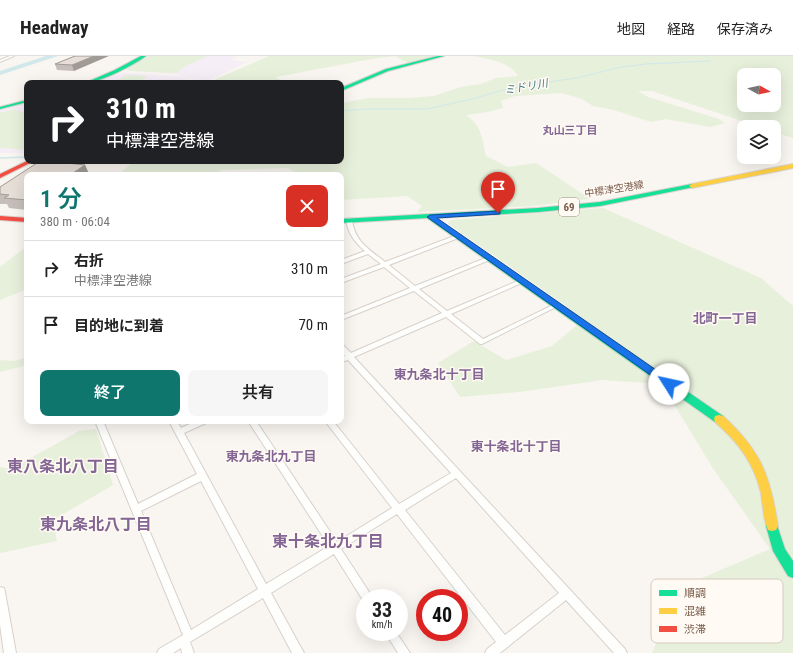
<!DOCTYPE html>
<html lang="ja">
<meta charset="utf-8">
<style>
body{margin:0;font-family:"Roboto Condensed","Noto Sans JP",sans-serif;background:#f6f6f6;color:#222;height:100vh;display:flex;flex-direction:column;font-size:15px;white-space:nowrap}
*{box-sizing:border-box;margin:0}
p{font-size:13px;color:#767676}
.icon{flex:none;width:22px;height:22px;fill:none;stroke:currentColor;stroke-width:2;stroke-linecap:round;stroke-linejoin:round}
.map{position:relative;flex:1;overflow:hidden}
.panel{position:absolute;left:24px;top:116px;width:320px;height:252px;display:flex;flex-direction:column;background:#fff;border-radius:8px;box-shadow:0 4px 16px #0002}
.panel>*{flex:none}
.banner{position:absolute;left:24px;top:24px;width:320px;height:84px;border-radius:8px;box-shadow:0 4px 16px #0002;background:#202124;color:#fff;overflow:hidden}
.needle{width:26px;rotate:98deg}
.buttons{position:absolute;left:737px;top:12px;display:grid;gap:8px}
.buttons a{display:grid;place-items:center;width:44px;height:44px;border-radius:8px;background:#fff;box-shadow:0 4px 16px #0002;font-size:20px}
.speed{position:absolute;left:356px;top:533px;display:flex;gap:8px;font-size:20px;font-weight:700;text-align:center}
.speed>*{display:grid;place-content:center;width:52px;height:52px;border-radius:50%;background:#fff;box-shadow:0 4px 16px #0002;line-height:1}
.speed small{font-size:10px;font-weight:400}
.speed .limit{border:6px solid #d22;background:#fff;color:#111}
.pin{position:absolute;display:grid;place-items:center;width:34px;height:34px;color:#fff;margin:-41px -17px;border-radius:50% 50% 50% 0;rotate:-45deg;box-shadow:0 0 4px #0007}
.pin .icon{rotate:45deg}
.me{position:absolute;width:44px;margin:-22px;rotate:305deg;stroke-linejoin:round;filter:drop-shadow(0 0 3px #0008)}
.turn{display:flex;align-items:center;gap:14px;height:84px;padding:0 16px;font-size:18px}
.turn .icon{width:52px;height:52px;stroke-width:2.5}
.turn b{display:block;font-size:28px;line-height:34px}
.round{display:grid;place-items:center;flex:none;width:42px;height:42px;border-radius:8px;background:#f6f6f6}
.head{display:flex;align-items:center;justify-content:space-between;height:68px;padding:0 16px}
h1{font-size:24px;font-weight:600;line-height:30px;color:#0f766e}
.cta{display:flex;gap:8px;margin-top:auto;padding:8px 16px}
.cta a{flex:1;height:46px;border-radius:8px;background:#0f766e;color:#fff;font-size:16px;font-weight:600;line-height:46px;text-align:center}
.cta a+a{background:#f6f6f6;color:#222}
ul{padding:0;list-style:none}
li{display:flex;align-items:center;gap:12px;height:56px;padding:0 16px;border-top:1px solid #e0e0e0}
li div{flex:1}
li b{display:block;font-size:15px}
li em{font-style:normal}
header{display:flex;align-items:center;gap:24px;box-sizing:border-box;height:56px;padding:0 20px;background:#fff;border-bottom:1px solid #e0e0e0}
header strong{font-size:19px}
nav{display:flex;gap:22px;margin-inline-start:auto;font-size:14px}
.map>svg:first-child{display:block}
</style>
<header>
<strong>Headway</strong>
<nav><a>地図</a><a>経路</a><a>保存済み</a></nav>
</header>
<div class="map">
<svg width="793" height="597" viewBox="0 0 793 597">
<rect width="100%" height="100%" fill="#f9f5f0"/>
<path fill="#f6eef6" d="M148,0H233L237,1L231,4L247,6L205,26L183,21L177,18L124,14Z
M125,17L178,20L198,26L92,27L114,19Z
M27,46V97H0V54Z"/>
<path fill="#e7f0db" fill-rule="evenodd" d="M149,0H208L186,10L176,17L130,15L127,13Z
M269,0H395L371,3L276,21L285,27H207Z
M395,0H439L408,7Z
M473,0H793V82L774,76V71H754L739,64L652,35H638L648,41L719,63L725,67L710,71L666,63L651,66L614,54L593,50L582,43L562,37L515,40L501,45L503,52L488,56L466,59C482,70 482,82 486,100L508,111L536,107L590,143L532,150L417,156L422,150L407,140L341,144V119H300L288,112L220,114L219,119H118L133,106L118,105H341V47L369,42H410L434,40L460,31L481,28L496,22L518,20C509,5 490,4 473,0ZM744,19H774V49H744Z
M126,19L148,20L137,27H113Z
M14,53L27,58V94L0,92V57Z
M603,152L761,222L793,250V597H652L681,531L770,493L712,411L662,328L603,324L519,336L460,341L438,307L474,285L506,304L552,290L583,264L562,247L447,167L451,164Z
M27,190V233L0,244V211Z
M27,301V309L0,316V304L15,305Z
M96,373L113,429L53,464L57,485L0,497V411L11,413L79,375Z"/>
<path fill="#d0e8ea" d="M46,0H58L0,19V15Z"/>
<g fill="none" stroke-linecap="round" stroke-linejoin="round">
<path stroke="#d0e8ea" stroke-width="1" d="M341,55L367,53H427L472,43L503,34L532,28L577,22L621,11L646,8L710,5"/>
<path stroke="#d0e8ea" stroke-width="1.5" d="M0,102L27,101"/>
<defs>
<path id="street" d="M10,0H14L0,6V4Z
M349,162L352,164C355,186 369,193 385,206L457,179H461V181L389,209L415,230L488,201H492V203L419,233L447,255L520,224H524L525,225L524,226L451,258L483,283L555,248H559L560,249L482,288H480L446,261L354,301L625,593L627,597H614L566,544L500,597H485L487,593L496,586L397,458L341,493L373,542H365L364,546L334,498L271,537L304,597H292L263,542L190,586L194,597H182L181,592L173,597H157L159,593L183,579L95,365H103L138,448L197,418L169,365H177L181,372L196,365H207L206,367L184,377L266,528L329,490L248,365H256L337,486L392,452L325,365H333L399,448L451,417L348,304L341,306V301L345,300L341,295V289H343L351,297L442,257L414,235L341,264V260L410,232L384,211L341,227V223L381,208L368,198L341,208V204L365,195C355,187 348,177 346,164ZM456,422L559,537L505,579L405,454ZM201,425L258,533L191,574L141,455Z
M0,531L4,532L5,536L16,597H4L0,569Z
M385,576H396L410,597H398Z"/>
<path id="fast" d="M141,0H146C134,9 99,27 85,27L115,14Z
M438,0H444L388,15L341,35V32L386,13Z
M27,44V46L0,53V51Z
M692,128L695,130L694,131L600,150L538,156L435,162L723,360L724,363L723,366H715L427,162L341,167V163L538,152L600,146Z
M772,465L776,466L785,493L793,505V522L788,520L773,495L766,470L768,466Z"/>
<path id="slow" d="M793,108V112L692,132L689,130L692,128Z
M719,359L723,360C761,395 770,419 778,470L776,474L772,475L768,474C763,463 763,449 761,437C754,407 738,386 715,366L714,363L715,360Z"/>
<path id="jam" d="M27,105H34L0,122V118Z
M0,160L27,162V166L0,164Z"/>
</defs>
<use href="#street" stroke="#d7d1cb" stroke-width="2"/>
<use href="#fast" stroke="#d9d2cb" stroke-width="2"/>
<use href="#slow" stroke="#d9d2cb" stroke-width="2"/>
<use href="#jam" stroke="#d9d2cb" stroke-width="2"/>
<use href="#street" fill="#fefefd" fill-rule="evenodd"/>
<use href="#fast" fill="#16e098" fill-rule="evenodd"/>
<use href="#slow" fill="#ffcf43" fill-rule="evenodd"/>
<use href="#jam" fill="#f24e42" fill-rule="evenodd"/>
</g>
<path fill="#c6bfb9" d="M75,0L74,15L57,14L55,8Z
M44,107L85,109L89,118L27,119V154L9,152L7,148H0V131Z"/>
<path fill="#a19b96" d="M94,0H109L74,15L72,9Z
M85,109L89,118L88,119H70Z"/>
<path fill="#e6ded7" stroke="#a19b96" d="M75,0H94L72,9L55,8Z
M48,105L85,109L70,119H27V144L4,142L9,139L0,138V131L37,107H44Z"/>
<path fill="#1a73e8" stroke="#114b97" d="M498,155H500V158L437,162L672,325L674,328L672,330H666L427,161L430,159Z"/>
<g text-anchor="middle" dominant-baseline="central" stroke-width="3" stroke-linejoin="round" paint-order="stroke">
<g font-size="10" fill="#7a5c4d" stroke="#fffaf3">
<text transform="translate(614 133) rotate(-9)">中標津空港線</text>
</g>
<g font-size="11" font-style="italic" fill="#437c86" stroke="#fffaf3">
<text transform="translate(526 31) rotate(-10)">ミドリ川</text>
</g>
<g font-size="11" font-weight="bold" fill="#846695" stroke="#fffaf3">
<text x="570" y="74">丸山三丁目</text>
</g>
<rect fill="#fffaf3" stroke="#a28b7f" stroke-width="1" x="559" y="142" width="20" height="18" rx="3"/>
<g font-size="11" font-weight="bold" fill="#7a5c4d">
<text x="569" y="151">69</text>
</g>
<g font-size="13" font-weight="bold" fill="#846695" stroke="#fffaf3">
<text x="725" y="262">北町一丁目</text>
<text x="439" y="318">東九条北十丁目</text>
<text x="516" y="390">東十条北十丁目</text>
<text x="271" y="400">東九条北九丁目</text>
</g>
<g font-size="16" font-weight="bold" fill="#846695" stroke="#fffaf3">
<text x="63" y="410">東八条北八丁目</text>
<text x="96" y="468">東九条北八丁目</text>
<text x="328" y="485">東十条北九丁目</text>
</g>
</g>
<rect x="651" y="523" width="132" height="64" rx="6" fill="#fffaf3" stroke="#d7cbc1" stroke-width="1"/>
<rect x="659" y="534" width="18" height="6" fill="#16e098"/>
<rect x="659" y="552" width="18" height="6" fill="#ffcf43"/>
<rect x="659" y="570" width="18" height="6" fill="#f24e42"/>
<g font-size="11" fill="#7a5c4d">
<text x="684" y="541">順調</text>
<text x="684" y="559">混雑</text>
<text x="684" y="577">渋滞</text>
</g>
</svg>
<div class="buttons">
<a><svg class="needle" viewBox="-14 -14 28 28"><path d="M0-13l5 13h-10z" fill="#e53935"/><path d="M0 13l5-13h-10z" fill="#767676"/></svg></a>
<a><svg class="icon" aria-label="layers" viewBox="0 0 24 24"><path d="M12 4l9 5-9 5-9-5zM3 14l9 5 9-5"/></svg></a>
</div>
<div class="speed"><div>33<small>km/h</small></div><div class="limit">40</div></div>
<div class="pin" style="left:498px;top:157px;background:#d93025"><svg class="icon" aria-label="arrive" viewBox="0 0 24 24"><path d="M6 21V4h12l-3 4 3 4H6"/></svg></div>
<svg class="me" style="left:669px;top:328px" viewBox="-20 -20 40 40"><circle r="19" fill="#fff"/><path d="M0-13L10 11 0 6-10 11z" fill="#1a73e8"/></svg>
<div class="banner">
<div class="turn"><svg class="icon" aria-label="right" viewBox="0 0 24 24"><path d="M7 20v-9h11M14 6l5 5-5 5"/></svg><div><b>310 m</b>中標津空港線</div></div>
</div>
<section class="panel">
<div class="head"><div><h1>1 分</h1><p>380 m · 06:04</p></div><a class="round" style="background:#d93025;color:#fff"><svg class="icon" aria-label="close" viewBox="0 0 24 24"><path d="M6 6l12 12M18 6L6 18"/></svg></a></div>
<ul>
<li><svg class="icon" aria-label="right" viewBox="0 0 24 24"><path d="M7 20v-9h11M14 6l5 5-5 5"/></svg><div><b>右折</b><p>中標津空港線</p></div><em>310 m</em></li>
<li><svg class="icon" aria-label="arrive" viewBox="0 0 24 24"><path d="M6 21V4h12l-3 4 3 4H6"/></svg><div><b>目的地に到着</b></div><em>70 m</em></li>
</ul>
<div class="cta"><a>終了</a><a>共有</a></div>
</section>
</div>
